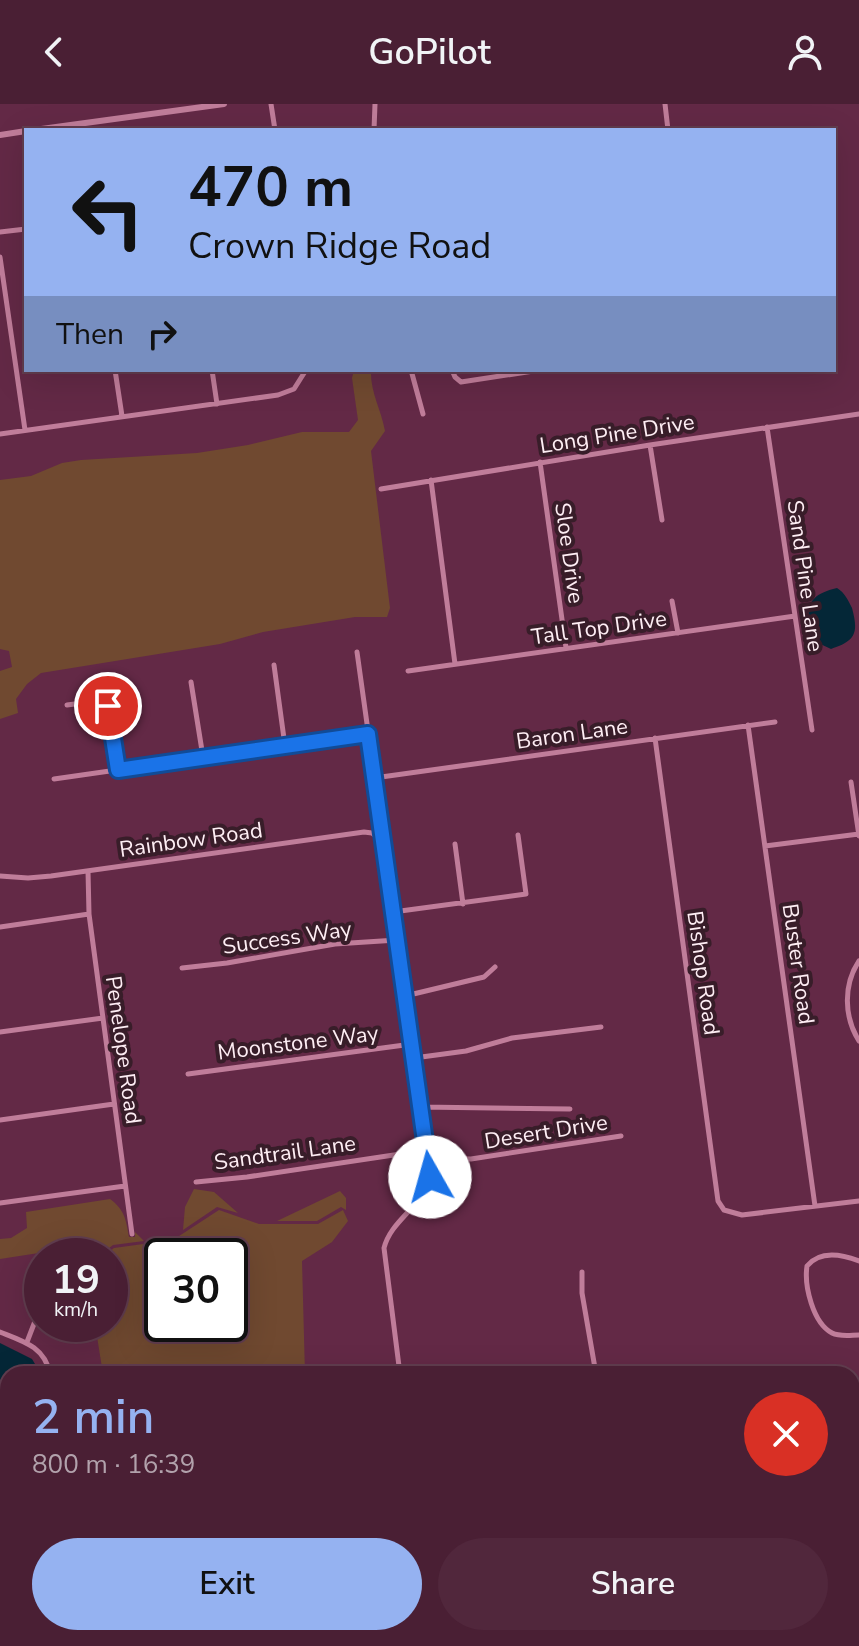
<!DOCTYPE html>
<meta charset="utf-8">
<style>
body{margin:0;font-family:"Nunito Sans",sans-serif;background:#51273c;color:#f1f3f6;height:100vh;display:flex;flex-direction:column;font-size:30px;white-space:nowrap}
*{box-sizing:border-box;margin:0}
p{font-size:26px;color:#b2a2ac}
.icon{flex:none;width:44px;height:44px;fill:none;stroke:currentColor;stroke-width:2;stroke-linecap:round;stroke-linejoin:round}
.map{position:relative;flex:1;overflow:hidden}
.drawer{position:absolute;left:0px;top:1262px;width:860px;height:280px;display:flex;flex-direction:column;background:#4a1f34;border-radius:24px 24px 0 0;box-shadow:0 8px 32px #0002,0 0 0 2px #613d4f}
.drawer>*{flex:none}
.hud{position:absolute;left:24px;top:24px;width:812px;height:244px;border-radius:0px;box-shadow:0 8px 32px #0002,0 0 0 2px #613d4f;background:#95b2f1;color:#111;overflow:hidden}
.speed{position:absolute;left:24px;top:1134px;display:flex;gap:16px;font-size:40px;font-weight:700;text-align:center}
.speed>*{display:grid;place-content:center;width:104px;height:104px;border-radius:50%;background:#4a1f34;box-shadow:0 8px 32px #0002,0 0 0 2px #613d4f;line-height:1}
.speed small{font-size:20px;font-weight:400}
.speed .limit{border:4px solid #111;border-radius:12px;background:#fff;color:#111}
.pin{position:absolute;display:grid;place-items:center;width:68px;height:68px;color:#fff;margin:-34px;border:4px solid #fff;border-radius:50%;box-shadow:0 2px 8px #0007}
.me{position:absolute;width:88px;margin:-44px;rotate:353deg;stroke-linejoin:round;filter:drop-shadow(0 0 6px #0008)}
.turn{display:flex;align-items:center;gap:28px;height:168px;padding:0 32px;font-size:36px}
.turn .icon{width:104px;height:104px;stroke-width:2.5}
.turn b{display:block;font-size:56px;line-height:68px}
.then{display:flex;align-items:center;height:76px;padding:0 32px;background:#0003;gap:16px;font-size:30px}
.round{display:grid;place-items:center;flex:none;width:84px;height:84px;border-radius:42px;background:#51273c}
.summary{display:flex;align-items:center;justify-content:space-between;height:136px;padding:0 32px}
h1{font-size:48px;font-weight:600;line-height:60px;color:#95b2f1}
.button{display:flex;gap:16px;margin-top:auto;padding:16px 32px}
.button a{flex:1;height:92px;border-radius:48px;background:#95b2f1;color:#111;font-size:32px;font-weight:600;line-height:92px;text-align:center}
.button a+a{background:#51273c;color:#f1f3f6}
header{display:flex;justify-content:space-between;align-items:center;height:104px;padding:0 32px;background:#4a1f34;font-size:36px;font-weight:600}
.map>svg:first-child{display:block}
</style>
<header><svg class="icon" aria-label="back" viewBox="0 0 24 24"><path d="M15 5l-7 7 7 7"/></svg>GoPilot<svg class="icon" aria-label="person" viewBox="0 0 24 24"><circle cx="12" cy="8" r="4"/><path d="M4 21q1-7 8-7t8 7"/></svg></header>
<div class="map">
<svg width="859" height="1542" viewBox="0 0 859 1542">
<rect width="100%" height="100%" fill="#632946"/>
<path fill="#704930" fill-rule="evenodd" d="M354,266H371C370,288 381,305 385,327L371,347L390,504L387,513H355L263,528L220,540L41,569L27,580L16,595L18,609L0,615V567L12,563L9,547L0,545V376L31,372L62,359L81,356L197,349L248,341L302,328H349L358,316L352,274Z
M194,1085L214,1088L238,1109L217,1103L183,1126L185,1103Z
M340,1087L346,1094V1106L341,1103L317,1117H277Z
M110,1095C125,1106 126,1116 129,1133H135V1128L144,1137L113,1141L99,1152H89L84,1142L0,1155V1135L11,1134L27,1124L26,1108Z
M219,1106L259,1120H318L343,1106L348,1117L332,1138L302,1157L305,1270H103L95,1220H110V1152H104L114,1144L173,1136ZM230,1152V1220H162V1152Z"/>
<path fill="#042737" d="M837,484C845,489 848,496 852,504C859,530 855,537 831,545L814,537C806,509 802,492 837,484Z
M0,1239L32,1255L41,1270H8V1403L0,1406Z
M859,1452V1513H852V1453Z"/>
<g fill="none" stroke-linecap="round" stroke-linejoin="round">
<path stroke="#c07d9a" stroke-width="5" d="M271,0L275,26
M665,0L668,26
M374,26L375,0
M0,128L26,125
M0,153L25,326
M115,266L122,312
M212,266L217,300
M411,266L423,310
M452,266L455,273L461,278L540,266
M767,323L812,626
M0,330L278,291L294,285L306,266
M650,341L662,416
M540,358L566,544
M431,376L455,560
M381,385L650,341L859,310
M672,497L678,529
M357,548L429,1064C431,1100 392,1112 384,1144L400,1270
M274,561L285,642
M408,567L795,512
M191,578L203,653
M67,601L97,597L108,602L118,666
M748,621L815,1102
M655,634L718,1097L724,1106L742,1111L859,1097
M374,674L775,618
M54,675L368,630
M851,678L859,732
M455,740L463,800
M765,742L859,730
M88,767L89,810L132,1130
M0,772L28,774L51,772L364,728L372,729L382,737
M393,808L526,790L518,731
M0,823L89,810
M859,857C843,881 844,913 859,937
M182,864L227,859L335,840L397,836
M405,892L484,873L495,863
M0,928L103,914
M414,954L466,947L512,934L601,923
M188,970L412,940
M421,1003L570,1005
M0,1016L114,1000
M428,1054L471,1055L621,1032
M196,1078L247,1073L427,1046
M0,1099L125,1082
M859,1157C841,1150 820,1146 807,1162C804,1182 813,1219 832,1229C840,1233 851,1231 859,1231
M582,1168V1189L596,1270
M0,1228C23,1237 45,1243 50,1270
M27,1238L42,1199
M0,1421L8,1416
M852,1429L859,1428
M342,1534L343,1542
M469,1534L470,1542
M779,1534L780,1542
M80,1542L135,1534"/>
<path stroke="#c07d9a" stroke-width="6" d="M34,26L224,0
M0,31L26,27"/>
</g>
<g fill="none" stroke-linecap="round" stroke-linejoin="round">
<defs>
<path id="route" d="M108,602L118,666L368,630L430,1073"/>
</defs>
<use href="#route" stroke="#114b97" stroke-width="20"/>
<use href="#route" stroke="#1a73e8" stroke-width="14"/>
</g>
<g text-anchor="middle" dominant-baseline="central" stroke-width="8" stroke-linejoin="round" paint-order="stroke">
<g font-size="22" fill="#feeef4" stroke="#381d29">
<text transform="translate(617 330) rotate(-9)">Long Pine Drive</text>
<text transform="translate(569 449) rotate(82)">Sloe Drive</text>
<text transform="translate(805 472) rotate(82)">Sand Pine Lane</text>
<text transform="translate(599 524) rotate(-8)">Tall Top Drive</text>
<text transform="translate(572 630) rotate(-8)">Baron Lane</text>
<text transform="translate(191 736) rotate(-8)">Rainbow Road</text>
<text transform="translate(287 834) rotate(-8)">Success Way</text>
<text transform="translate(798 860) rotate(82)">Buster Road</text>
<text transform="translate(703 869) rotate(82)">Bishop Road</text>
<text transform="translate(298 939) rotate(-7)">Moonstone Way</text>
<text transform="translate(123 946) rotate(82)">Penelope Road</text>
<text transform="translate(546 1028) rotate(-9)">Desert Drive</text>
<text transform="translate(285 1049) rotate(-8)">Sandtrail Lane</text>
</g>
</g>
</svg>
<div class="speed"><div>19<small>km/h</small></div><div class="limit">30</div></div>
<div class="pin" style="left:108px;top:602px;background:#d93025"><svg class="icon" aria-label="arrive" viewBox="0 0 24 24"><path d="M6 21V4h12l-3 4 3 4H6"/></svg></div>
<svg class="me" style="left:430px;top:1073px" viewBox="-20 -20 40 40"><circle r="19" fill="#fff"/><path d="M0-13L10 11 0 6-10 11z" fill="#1a73e8"/></svg>
<div class="hud">
<div class="turn"><svg class="icon" aria-label="left" viewBox="0 0 24 24"><path d="M17 20v-9H6M10 6l-5 5 5 5"/></svg><div><b>470 m</b>Crown Ridge Road</div></div>
<div class="then">Then<svg class="icon" aria-label="right" viewBox="0 0 24 24"><path d="M7 20v-9h11M14 6l5 5-5 5"/></svg></div>
</div>
<section class="drawer">
<div class="summary"><div><h1>2 min</h1><p>800 m · 16:39</p></div><a class="round" style="background:#d93025;color:#fff"><svg class="icon" aria-label="close" viewBox="0 0 24 24"><path d="M6 6l12 12M18 6L6 18"/></svg></a></div>
<div class="button"><a>Exit</a><a>Share</a></div>
</section>
</div>
